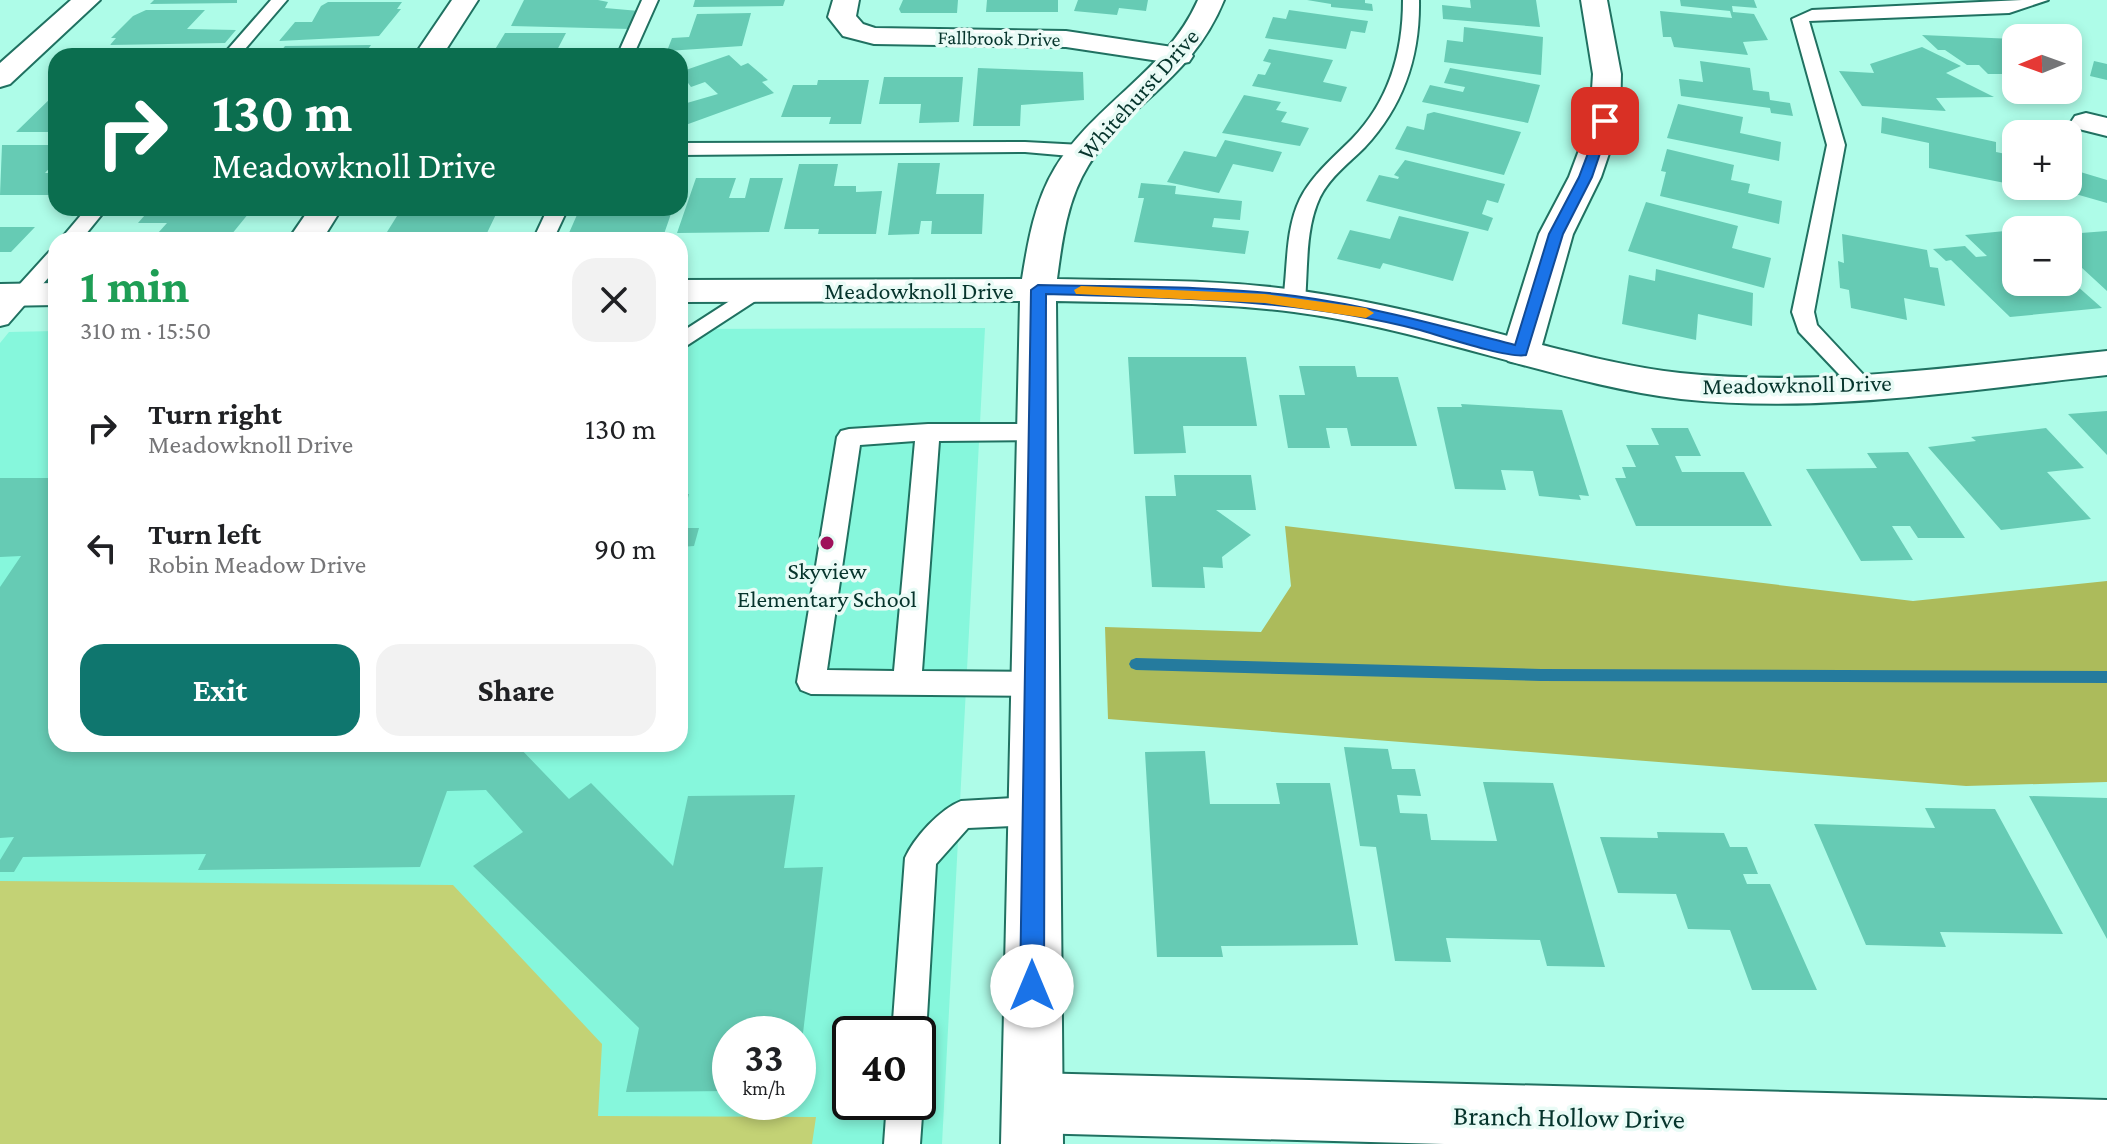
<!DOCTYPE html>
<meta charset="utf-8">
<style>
body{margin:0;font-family:"Crimson Pro",serif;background:#f2f2f2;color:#202124;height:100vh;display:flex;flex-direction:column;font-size:30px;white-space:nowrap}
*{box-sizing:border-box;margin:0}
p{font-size:26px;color:#757577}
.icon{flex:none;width:44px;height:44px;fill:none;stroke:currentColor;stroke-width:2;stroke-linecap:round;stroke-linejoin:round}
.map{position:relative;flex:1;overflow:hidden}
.side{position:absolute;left:48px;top:232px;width:640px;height:520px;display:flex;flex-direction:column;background:#fff;border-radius:24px;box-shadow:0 4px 12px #0003}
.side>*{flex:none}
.banner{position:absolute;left:48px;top:48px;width:640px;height:168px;border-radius:24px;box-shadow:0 4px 12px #0003;background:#0b6e4f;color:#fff;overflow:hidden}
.needle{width:52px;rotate:269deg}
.fabs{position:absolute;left:2002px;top:24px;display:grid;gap:16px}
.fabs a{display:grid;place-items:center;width:80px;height:80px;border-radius:16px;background:#fff;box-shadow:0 4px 12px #0003;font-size:40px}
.speed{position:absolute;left:712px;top:1016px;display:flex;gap:16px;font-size:40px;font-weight:700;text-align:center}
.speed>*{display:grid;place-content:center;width:104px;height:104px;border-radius:50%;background:#fff;box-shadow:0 4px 12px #0003;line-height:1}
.speed small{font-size:20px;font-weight:400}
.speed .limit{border:4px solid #111;border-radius:12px;background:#fff;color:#111}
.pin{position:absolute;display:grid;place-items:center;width:68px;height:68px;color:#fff;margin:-34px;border-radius:16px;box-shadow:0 4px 12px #0006}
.me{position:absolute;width:88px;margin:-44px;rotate:0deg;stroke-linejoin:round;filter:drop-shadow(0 0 6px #0008)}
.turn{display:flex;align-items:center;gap:28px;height:168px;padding:0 32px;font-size:36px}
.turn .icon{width:104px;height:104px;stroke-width:2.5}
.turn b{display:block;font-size:56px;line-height:68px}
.round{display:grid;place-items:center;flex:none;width:84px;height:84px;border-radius:24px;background:#f2f2f2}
.head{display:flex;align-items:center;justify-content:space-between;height:136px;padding:0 32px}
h1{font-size:48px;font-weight:700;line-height:60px;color:#1e9e55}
.action{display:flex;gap:16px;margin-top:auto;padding:16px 32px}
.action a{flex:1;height:92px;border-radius:24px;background:#0f766e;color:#fff;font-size:32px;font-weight:700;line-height:92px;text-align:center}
.action a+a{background:#f2f2f2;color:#202124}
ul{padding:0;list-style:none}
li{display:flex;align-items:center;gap:24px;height:120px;padding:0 32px}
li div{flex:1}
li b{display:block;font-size:30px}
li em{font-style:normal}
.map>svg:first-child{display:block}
</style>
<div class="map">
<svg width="2107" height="1144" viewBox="0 0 2107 1144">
<rect width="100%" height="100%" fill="#aefce8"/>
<path fill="#86f7dc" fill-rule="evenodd" d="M985,328L942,1144H0V343L9,332L56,331V744H680V329ZM730,1034H798V1102H730ZM850,1034H918V1102H850Z"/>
<path fill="#c3d275" d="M0,881L453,885L602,1044L598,1116L816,1117L812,1144H0Z"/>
<path fill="#acbb5b" d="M1285,526L1913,601L2107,581V782L1966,786L1108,719L1105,627L1261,632L1291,586Z"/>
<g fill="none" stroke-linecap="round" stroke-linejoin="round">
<path fill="#257b9e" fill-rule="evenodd" d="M1136,658L1541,669L2107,671V683L1541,681L1136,670L1131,668L1129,664L1131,660Z"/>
</g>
<path fill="#66cbb4" d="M154,0H237V3L150,4Z
M524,0H598L608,2L605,8L639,11L630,29L511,26Z
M695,0H785L783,6L693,7Z
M903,0H958L957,13H901L899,9Z
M987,0H1058V12H986Z
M1078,0H1148L1146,11L1119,8L1117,15L1074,11Z
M1307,0H1365V3L1372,4L1373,11L1331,7V4Z
M1470,0H1536L1540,27L1443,19L1442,5L1471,8Z
M1680,0H1754L1757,8L1732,6L1733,12L1754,14L1768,40L1743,42L1748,55L1674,47L1671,37H1663L1660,11L1732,18L1730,11L1681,6Z
M328,2H402L397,9H401L379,36L279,41L295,22H312L321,6Z
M146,10H205L187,29L236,30L225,43L110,45L116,38H111L133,16Z
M1289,10L1368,21L1365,33L1351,31L1346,49L1265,38L1273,17L1286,19Z
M751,13L742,46L667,51L672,38L689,37L697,14Z
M1464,27L1543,37L1541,75L1444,62L1447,40L1463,42Z
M2012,29L2040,31L2048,38H2016V74H1988L1979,65H1967L1945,50H1938L1922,35L2014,39L2006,31H2014Z
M505,33H566L554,56H491Z
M371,45L363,56H277L285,46Z
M1922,47L1961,66L1946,73L1994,97L1936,98L1946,111L1862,106L1839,71L1874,73L1870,64Z
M1269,49L1333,60L1323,82L1347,87L1341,102L1252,86L1258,74L1265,75L1271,63L1263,61Z
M98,51H164L159,56H93Z
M729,55L741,66L748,63L768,80L762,82L774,93L680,127V105L718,94L705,82L691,87L680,72Z
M1700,61L1750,68L1753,90L1769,92L1770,100L1790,103L1793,116L1771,113L1770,108L1681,96L1679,79L1703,82Z
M2094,61L2107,64V80L2090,76Z
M978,68L1083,72L1084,100L1021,105L1020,126H973Z
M1450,68L1540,85L1528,123L1422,102L1430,85L1463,92L1465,87L1444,83Z
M884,77H963L959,122L919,123L921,104H879Z
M818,80H869L861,124H829L831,117H781L793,85H817Z
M56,93V132H16Z
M1244,95L1281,102L1276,110L1287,112L1281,122L1309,128L1300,146L1222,133Z
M1678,104L1743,117L1740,133L1781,142L1779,161L1667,138Z
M1434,112L1521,132L1504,175L1395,149L1407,126L1424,130L1427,114Z
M1882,117L1996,142V152L2016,156V175L2005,172V183L1929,168V143L1881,133Z
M1225,140L1282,152L1273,172L1233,164L1219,193L1167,182L1184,151L1216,157Z
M2,145H56V161L45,173H56V195H0Z
M1667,149L1734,165L1731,180L1750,184L1748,193L1782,201L1779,224L1660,196L1666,172L1661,171Z
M1405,160L1505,184L1498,203L1487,200L1482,214L1493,218L1488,231L1366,201L1379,175L1398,179L1399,177L1394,175Z
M898,163H940L936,194H984L982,234H931L932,221H921L919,234L888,235Z
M799,164H838L834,186H856V192L882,191L876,234H818L819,229H784Z
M2077,171L2107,180V203L2072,193Z
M696,178H736L729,198H745L750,178H783L769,232L677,233Z
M1141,183L1176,186L1175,194L1242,201L1240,220L1214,218L1212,227L1249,231L1245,254L1134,242L1144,198H1138Z
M1646,202L1738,226L1732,248L1771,258L1764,288L1628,251Z
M151,208H253L227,240H111L117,233H158L167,223H138Z
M402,208H499L487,233H504L500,240H382Z
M580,208H673L664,234L569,233Z
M1399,216L1469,232L1453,281L1383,263L1380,269L1337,259L1350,230L1390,239Z
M0,227H35L11,252H0Z
M2015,230L2016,282H2068V278L2102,308L2010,317L1951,260L1946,261L1933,249L1965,246L1976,257L1987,256L1965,235Z
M2107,231V291L2068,255V234Z
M1842,234L1927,250L1930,267L1938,268L1945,306L1904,298L1907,320L1851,308L1849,290L1840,288L1838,261L1844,263Z
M1656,269L1753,293L1752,326L1698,314L1696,340L1622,324L1629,275L1655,281Z
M1128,357H1246L1257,426H1183L1186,453L1134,454Z
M1299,366H1355L1357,377H1398L1417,446H1351L1347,428H1326L1330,448H1288L1279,395H1305Z
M1461,404L1562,410L1589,496L1579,495L1581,500L1539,496L1533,471L1501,470L1506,490L1455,489L1437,407H1462Z
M2107,411V455L2068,414Z
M1651,428H1688L1701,456H1675L1682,472H1744L1772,526H1636L1615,478H1626L1622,467H1636L1626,445H1659Z
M2046,428L2084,468L2047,472L2091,519L2001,530L1928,447L1976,441L1971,437Z
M1908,452L1965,538H1918L1910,526H1892L1913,560L1861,561L1806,469L1877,468L1867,453Z
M1174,475H1251L1256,510H1216L1251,535L1222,557L1223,568L1203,567L1205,588L1152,587L1145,496H1176Z
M0,478H56V744H516L569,799L591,783L673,866L688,796L795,795L784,868L823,867L800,1058L798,1034H730V1091L626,1092L639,1028L473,866L523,832L486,790L447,791L420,867L198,870L206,854L23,857L14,872H0V860L14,837L0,838V587L21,556L0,557Z
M680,494H689L681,527H680Z
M680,528H699L694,546L680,547Z
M1344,747L1388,749L1392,769H1415L1421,796L1397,795L1400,813L1427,814L1431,840L1497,841L1483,782L1553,783L1605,967L1547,966L1540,940L1446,938L1451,962L1395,961L1376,847L1360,846Z
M1205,751L1210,804H1280L1276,783H1330L1358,945L1221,946L1223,957H1157L1145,752Z
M2029,796L2107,798V939Z
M1925,808L1995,809L2063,934L1940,932L1946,947L1866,945L1814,824L1935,828Z
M1657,832L1724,833L1730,847H1747L1758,874H1743L1747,884H1770L1817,990H1752L1730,930L1688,929L1676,894L1618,893L1600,837L1658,838Z"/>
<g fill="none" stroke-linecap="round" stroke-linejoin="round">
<defs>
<path id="service" d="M271,0H287L239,56H222Z
M642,0H658L633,56H617Z
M1403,0H1419C1420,56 1404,105 1365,147C1349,163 1330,177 1320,197C1305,229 1308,267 1305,301L1301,306H1287L1283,301C1288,267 1285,230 1300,199C1312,175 1333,158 1352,139C1389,101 1403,53 1403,0Z
M2022,0H2048L2009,13L1809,21L1845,145L1814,312L1817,325L1873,385L1870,390H1854L1799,332L1792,312L1827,145L1792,19L1812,10Z
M1025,142L1082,145L1091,151L1082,157L1025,152L680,155V143Z
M87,208H107L81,240H60Z
M548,208H568L553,240H533Z
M56,250V269L8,324L0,326V306L49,252Z
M756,284L763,286L766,291L763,296L680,350V333Z
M928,424H1037L1049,432L1037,440L939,441L922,671L1035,672L1045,676L1049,684L1045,692L1035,696L811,694L801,690L797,682L837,437L841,431L849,429ZM915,441L894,671L827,670L860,445Z
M1033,797L1044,801L1048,811L1044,821L1033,825L968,828L936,864L926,1034L918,1047V1034H892L905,858C914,838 940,809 961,801Z
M918,1090L923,1102L920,1144H884L887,1102H918Z"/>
<path id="minor" d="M71,0H100L10,84L0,87V63Z
M452,0H478L442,56H414Z
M833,0H859L856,16L863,24L875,28L1066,31L1179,48L1189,50L1193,56L1189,62L1179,64L1066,47L874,44L843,36L828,17Z
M1581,0H1607L1621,74L1620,121L1601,177L1573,234L1542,345C1587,356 1633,368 1680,373C1822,388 1966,365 2107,351V375C1966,390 1823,414 1681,399C1622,392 1564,376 1508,361L1502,352L1539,234L1569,177L1590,121L1593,74Z
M2086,113L2107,118V136L2075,128L2071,122L2075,116Z
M310,208H342L322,240H288Z
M1032,1073L2107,1100V1144H1444L1032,1133L1011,1124L1002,1103L1011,1082Z"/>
<path id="tertiary" d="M1198,0H1224C1191,81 1128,102 1088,166C1067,200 1062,241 1057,279C1136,281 1217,279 1295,290C1376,301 1456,322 1534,343L1540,352L1534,361L1521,364C1446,344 1371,322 1294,312C1216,302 1135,303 1056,301L1063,1144H1001L1020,301L680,302V280L1022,279C1028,241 1035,201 1055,168C1095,103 1167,71 1198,0Z
M56,283V305L0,306V284Z"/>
</defs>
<use href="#service" stroke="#207161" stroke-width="4"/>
<use href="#minor" stroke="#207161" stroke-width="4"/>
<use href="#tertiary" stroke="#207161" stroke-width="4"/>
<use href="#service" fill="#fff" fill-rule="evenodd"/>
<use href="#minor" fill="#fff" fill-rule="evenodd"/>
<use href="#tertiary" fill="#fff" fill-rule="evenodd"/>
</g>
<path fill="#1a73e8" stroke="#114b97" stroke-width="2" d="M1601,119L1611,121L1592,177L1563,234L1526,355C1509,359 1441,336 1420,330C1298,298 1172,298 1046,294L1044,986L1040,994L1032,998L1024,994L1020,986L1031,290L1038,285C1123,287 1210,285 1295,296C1370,306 1442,326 1515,345L1549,234L1579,177Z"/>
<path fill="#f59e0b" d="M1081,286L1265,294L1366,308L1374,313L1366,318L1265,303L1076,294L1074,290Z"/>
<circle fill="#9f115b" stroke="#e9fbf6" stroke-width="3" cx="827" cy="543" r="8"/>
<g text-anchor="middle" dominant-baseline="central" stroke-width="7" stroke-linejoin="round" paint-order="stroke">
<g font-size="20" fill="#06342c" stroke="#e9fbf6">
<text transform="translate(999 38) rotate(1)">Fallbrook Drive</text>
</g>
<g font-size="24" fill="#06342c" stroke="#e9fbf6">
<text transform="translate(1138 94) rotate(-48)">Whitehurst Drive</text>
<text x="919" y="290">Meadowknoll Drive</text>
<text transform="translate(1797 384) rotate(-1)">Meadowknoll Drive</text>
</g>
<g font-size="24" fill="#06342c" stroke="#e9fbf6">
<text x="827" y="570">Skyview<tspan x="827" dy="28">Elementary School</tspan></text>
</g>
<g font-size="28" fill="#06342c" stroke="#e9fbf6">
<text transform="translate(1569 1117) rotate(1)">Branch Hollow Drive</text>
</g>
</g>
</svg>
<div class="fabs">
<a><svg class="needle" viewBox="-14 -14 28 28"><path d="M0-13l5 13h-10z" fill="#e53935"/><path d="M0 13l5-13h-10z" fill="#757577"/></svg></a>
<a>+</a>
<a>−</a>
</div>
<div class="speed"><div>33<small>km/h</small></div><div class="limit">40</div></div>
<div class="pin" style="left:1605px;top:121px;background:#d93025"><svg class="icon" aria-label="arrive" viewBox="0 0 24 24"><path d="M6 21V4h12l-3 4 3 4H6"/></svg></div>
<svg class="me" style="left:1032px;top:986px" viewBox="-20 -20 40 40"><circle r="19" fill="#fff"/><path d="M0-13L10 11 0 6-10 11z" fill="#1a73e8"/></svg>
<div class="banner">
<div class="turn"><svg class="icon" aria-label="right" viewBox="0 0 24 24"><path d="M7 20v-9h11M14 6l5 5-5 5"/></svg><div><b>130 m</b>Meadowknoll Drive</div></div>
</div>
<section class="side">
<div class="head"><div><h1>1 min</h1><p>310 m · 15:50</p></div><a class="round"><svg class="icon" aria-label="close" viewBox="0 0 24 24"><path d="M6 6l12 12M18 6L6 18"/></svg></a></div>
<ul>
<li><svg class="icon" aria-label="right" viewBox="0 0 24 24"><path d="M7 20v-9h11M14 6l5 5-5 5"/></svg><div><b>Turn right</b><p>Meadowknoll Drive</p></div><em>130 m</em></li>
<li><svg class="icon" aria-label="left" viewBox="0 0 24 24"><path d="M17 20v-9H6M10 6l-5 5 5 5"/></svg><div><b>Turn left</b><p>Robin Meadow Drive</p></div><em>90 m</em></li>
</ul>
<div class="action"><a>Exit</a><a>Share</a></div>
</section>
</div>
